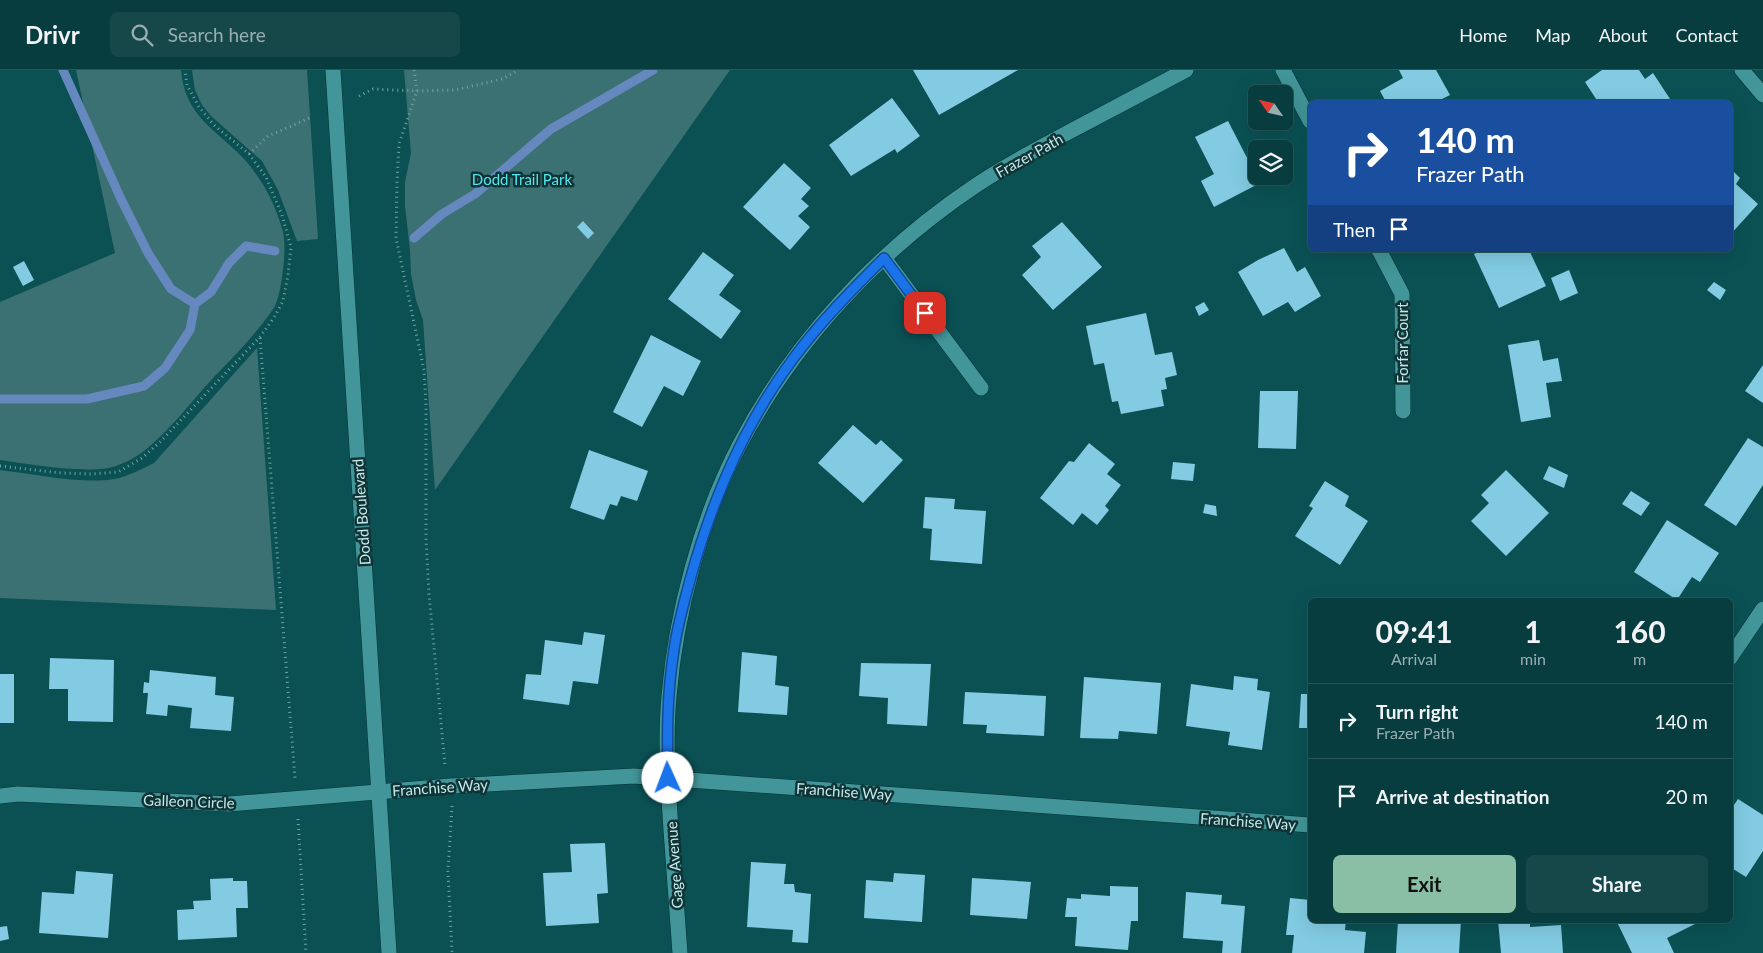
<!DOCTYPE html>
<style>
body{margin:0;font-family:Lato,sans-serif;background:#16484a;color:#f1f3f6;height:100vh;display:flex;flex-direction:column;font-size:19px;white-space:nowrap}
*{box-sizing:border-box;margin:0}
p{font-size:16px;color:#98aeb0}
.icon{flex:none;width:28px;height:28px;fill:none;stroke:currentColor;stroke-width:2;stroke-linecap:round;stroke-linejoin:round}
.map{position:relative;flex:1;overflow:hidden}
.drawer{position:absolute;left:1308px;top:528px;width:425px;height:325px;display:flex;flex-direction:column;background:#083d3f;border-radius:8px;box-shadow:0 5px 20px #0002,0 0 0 1px #295659}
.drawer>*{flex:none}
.guide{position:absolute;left:1308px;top:30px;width:425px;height:152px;border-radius:8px;box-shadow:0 5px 20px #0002,0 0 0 1px #295659;background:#1a4fa0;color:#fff;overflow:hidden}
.needle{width:32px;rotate:304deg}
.fabs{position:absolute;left:1248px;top:15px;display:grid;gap:10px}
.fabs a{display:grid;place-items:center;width:45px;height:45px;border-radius:8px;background:#083d3f;box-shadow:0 5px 20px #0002,0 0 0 1px #295659;font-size:25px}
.pin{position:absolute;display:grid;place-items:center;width:42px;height:42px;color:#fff;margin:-21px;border-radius:10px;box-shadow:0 2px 8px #0006}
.me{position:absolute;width:55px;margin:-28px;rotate:358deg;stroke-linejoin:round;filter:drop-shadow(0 0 4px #0008)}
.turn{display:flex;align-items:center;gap:18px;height:105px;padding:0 25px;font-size:22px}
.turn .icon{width:65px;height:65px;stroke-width:2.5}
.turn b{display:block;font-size:35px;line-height:42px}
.then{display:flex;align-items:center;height:48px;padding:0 25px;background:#0003;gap:10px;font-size:19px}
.eta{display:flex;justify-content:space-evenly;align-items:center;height:85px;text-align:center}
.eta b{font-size:30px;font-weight:700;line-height:35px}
.primary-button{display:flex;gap:10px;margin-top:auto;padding:10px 25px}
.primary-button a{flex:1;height:58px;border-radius:8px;background:#8abfa5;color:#111;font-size:20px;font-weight:700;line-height:58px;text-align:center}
.primary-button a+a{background:#16484a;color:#f1f3f6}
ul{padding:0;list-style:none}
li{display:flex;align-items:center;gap:15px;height:75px;padding:0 25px;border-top:1px solid #295659}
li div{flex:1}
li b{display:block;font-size:19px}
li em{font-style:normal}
header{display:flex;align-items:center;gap:30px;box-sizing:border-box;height:70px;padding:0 25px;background:#083d3f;border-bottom:1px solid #295659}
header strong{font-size:24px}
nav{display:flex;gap:28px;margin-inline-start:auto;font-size:18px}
.search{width:350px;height:45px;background:#16484a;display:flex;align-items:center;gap:12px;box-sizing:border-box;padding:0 18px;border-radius:8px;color:#98aeb0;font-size:19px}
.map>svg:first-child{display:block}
</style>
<header>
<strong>Drivr</strong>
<div class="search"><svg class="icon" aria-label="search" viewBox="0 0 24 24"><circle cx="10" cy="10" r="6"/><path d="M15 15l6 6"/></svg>Search here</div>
<nav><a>Home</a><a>Map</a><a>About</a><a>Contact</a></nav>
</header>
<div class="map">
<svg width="1763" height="883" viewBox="0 0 1763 883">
<rect width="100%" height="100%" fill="#0b5154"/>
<path fill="#3b7173" d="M76,0H181C185,47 216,59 244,89C263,110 276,135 283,162C287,179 282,220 275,236C272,241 269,245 266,249C250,270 232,289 213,308C191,332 164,368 137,386C131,390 123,393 116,396C91,405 28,394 0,390V232L115,183Z
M192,0H307L318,169L297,171L278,120L262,91L211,46L202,35L195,20Z
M404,0H730L435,420L423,250L416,230L411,204L410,180L405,136V112L411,83Z
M257,278L276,540L0,528V400C32,404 77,413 107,410C123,409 140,400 154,393Z"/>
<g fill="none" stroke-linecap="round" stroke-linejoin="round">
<path stroke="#6588bf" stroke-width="9" d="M63,0L121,129L148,183L171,219L195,234
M414,168L442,144L475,124L551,59L653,0
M0,329H87L144,316L165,298L190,260L195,234L211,222L229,193L246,176L275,181"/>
</g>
<path fill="#82cbe2" d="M913,0H1018L939,45Z
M1399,0H1436L1450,25L1436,32H1386L1380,21L1403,8Z
M1602,0H1639L1645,9L1653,3L1672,32H1598L1585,12Z
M892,28L920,66L897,83L895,79L851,106L829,75Z
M1228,51L1260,113L1214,137L1201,111L1214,104L1195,67Z
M784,93L811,118L801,129L809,136L798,146L810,157L790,180L743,137Z
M1730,98L1740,108L1736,114L1758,134L1730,165Z
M583,151L594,163L588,169L577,157Z
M1062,152L1102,197L1053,240L1022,205L1041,187L1032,176Z
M1284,178L1297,202L1305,197L1321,226L1295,242L1288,232L1263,246L1238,202L1258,190Z
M1482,180H1529L1546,216L1499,238L1474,184Z
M703,182L734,205L719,225L741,241L721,269L668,229Z
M24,191L34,210L23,216L13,197Z
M1569,200L1578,223L1560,231L1551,208Z
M1714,212L1726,220L1720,230L1707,220Z
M1204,232L1209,240L1199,246L1195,237Z
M1146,243L1155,285L1172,282L1177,305L1165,308L1167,319L1161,320L1164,336L1121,344L1118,331L1112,332L1104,293L1094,295L1086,256Z
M651,265L701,291L683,326L664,316L642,357L613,342Z
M1539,270L1543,291L1558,288L1562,311L1546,313L1551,347L1521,352L1508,275Z
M1763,295V333L1745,321Z
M1260,321H1298L1296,379L1258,378Z
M853,355L876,375L881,370L903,390L863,433L818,393Z
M1748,368L1763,377V415L1736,456L1704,435Z
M1089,373L1115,394L1107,404L1121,415L1105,436L1109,440L1097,455L1082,443L1073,455L1040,428L1069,391L1074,392Z
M589,380L648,401L637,431L621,426L617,436L610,434L604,450L570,438Z
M1173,392L1195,394L1193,411L1171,409Z
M1549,396L1568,405L1564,418L1543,409Z
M1506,400L1549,443L1506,486L1471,451L1489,433L1481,425Z
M1325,411L1349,426L1345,436L1368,451L1340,495L1295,466L1313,438L1309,436Z
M1631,421L1650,433L1641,446L1622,434Z
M925,427L955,429L954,439L986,441L982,494L930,490L932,459L923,458Z
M1205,434L1216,436L1217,446L1203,443Z
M1667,450L1719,483L1700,512L1692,507L1677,530L1634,502Z
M584,562L605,565L598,614L573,611L569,635L523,629L526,604L541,605L545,570L582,575Z
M742,582L777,586L775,615L789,617L787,645L738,642Z
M50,588L114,590L113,652L68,651V619H49Z
M861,593L931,594L927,656L887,654L888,628L859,626Z
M150,600L216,607L215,625L234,627L231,661L190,658L192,638L168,635L167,646L146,644L148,623H143L144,612L149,613Z
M0,604H14V653H0Z
M1234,606L1258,609L1257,620L1270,622L1262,680L1228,675L1230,662L1186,656L1191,614L1233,620Z
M1084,607L1161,613L1157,664L1119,661L1118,669L1080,668Z
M965,622L1046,626L1044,666L986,663L987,655L963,654Z
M1301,624H1310V658H1299Z
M1738,729L1763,745V781L1746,807L1730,797V741Z
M605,773L608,823L597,824L599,853L546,856L543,803L572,802L570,774Z
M751,792L786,794L784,814H794L795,822L811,824L808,873L792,872L793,860L747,857Z
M76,801L113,804L108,868L39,863L42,822L74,824Z
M894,803L925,805L922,852L864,848L866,810L893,812Z
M233,808V811H247L248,838H236L237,867L178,870L177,840L194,839L193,831L211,830L210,809Z
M972,808L1031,812L1027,849L970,845Z
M1110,816L1138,817V851H1131L1128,880L1075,876L1077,847H1065L1067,828L1081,829V824L1110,826Z
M1186,822L1222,825L1221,834L1245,836L1241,883H1222L1223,871L1183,868Z
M1290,828L1310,830V850H1346L1345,860L1366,862L1364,883H1292L1294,865H1286Z
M1398,850H1461L1459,883H1396Z
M1498,850H1530V857L1561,855L1563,883H1501Z
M1616,850H1701V851L1667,868L1674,883H1632Z
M7,856L9,869L0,871V857Z"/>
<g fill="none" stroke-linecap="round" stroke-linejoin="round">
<defs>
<path id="minor" d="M1283,0L1310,51
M1742,0L1763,25
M1379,180L1402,224L1403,341
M884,188L981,318
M1730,588L1763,539
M0,726L18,724L229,734L451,716L634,706L1310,755
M680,883C677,842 674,801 671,760C668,715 665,671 669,626C676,543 701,448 740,374C794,271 878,181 975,116C1004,96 1036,80 1067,63C1107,42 1146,21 1186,0"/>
<path id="tertiary" d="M333,0L389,883"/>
</defs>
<use href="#minor" stroke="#053436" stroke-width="16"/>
<use href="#tertiary" stroke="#053436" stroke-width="16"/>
<path stroke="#6fa4a6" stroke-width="3" stroke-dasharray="1 4" stroke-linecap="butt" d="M414,0L417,21L399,74L397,112L396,168L424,300L426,335V469L429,524L445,696
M359,26L373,19L417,21L455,20L502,9L519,0
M249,84L268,66L312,47
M260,268L295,708
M0,396L61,403L91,404L118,402L142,388L160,372L260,267L275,246L283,231L288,205L291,177L282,145L266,107L249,84L214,55L199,37L187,15L185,0
M452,736L448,801L452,883
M298,749L306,883"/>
<use href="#minor" stroke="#429598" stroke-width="15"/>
<use href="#tertiary" stroke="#429598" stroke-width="15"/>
</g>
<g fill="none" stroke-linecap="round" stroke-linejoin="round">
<defs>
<path id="route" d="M668,708C667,665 667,622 674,580C677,557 684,533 690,510C712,430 743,356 793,289C820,252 852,220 884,188L925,243"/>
</defs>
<use href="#route" stroke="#114b97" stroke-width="12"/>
<use href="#route" stroke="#1a73e8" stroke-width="9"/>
</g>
<g text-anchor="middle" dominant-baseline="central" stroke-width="5" stroke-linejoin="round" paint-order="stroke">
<g font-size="15" fill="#c2e8ea" stroke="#103335">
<text transform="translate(1029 85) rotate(-29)">Frazer Path</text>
<text transform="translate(1402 273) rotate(-90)">Forfar Court</text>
<text transform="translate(361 442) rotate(-94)">Dodd Boulevard</text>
<text transform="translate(440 717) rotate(-4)">Franchise Way</text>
<text transform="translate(844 721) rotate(4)">Franchise Way</text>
<text transform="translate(189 731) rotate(2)">Galleon Circle</text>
<text transform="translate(1248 751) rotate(4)">Franchise Way</text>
<text transform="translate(674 795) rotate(-94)">Gage Avenue</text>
</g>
<g font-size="15" fill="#53e6ed" stroke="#103335">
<text x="522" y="109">Dodd Trail Park</text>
</g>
</g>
</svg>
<div class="fabs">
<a><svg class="needle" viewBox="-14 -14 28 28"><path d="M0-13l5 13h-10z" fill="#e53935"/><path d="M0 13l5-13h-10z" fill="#98aeb0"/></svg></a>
<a><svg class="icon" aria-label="layers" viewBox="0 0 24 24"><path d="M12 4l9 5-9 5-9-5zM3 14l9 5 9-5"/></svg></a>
</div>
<div class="pin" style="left:925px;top:243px;background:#d93025"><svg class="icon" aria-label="arrive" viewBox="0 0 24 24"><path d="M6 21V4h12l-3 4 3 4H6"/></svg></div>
<svg class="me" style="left:668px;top:708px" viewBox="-20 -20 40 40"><circle r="19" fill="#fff"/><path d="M0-13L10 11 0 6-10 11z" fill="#1a73e8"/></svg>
<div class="guide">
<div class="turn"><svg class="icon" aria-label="right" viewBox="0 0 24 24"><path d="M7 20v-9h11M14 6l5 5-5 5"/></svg><div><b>140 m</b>Frazer Path</div></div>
<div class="then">Then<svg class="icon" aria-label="arrive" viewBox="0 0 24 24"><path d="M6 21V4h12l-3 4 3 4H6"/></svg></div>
</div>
<section class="drawer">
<div class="eta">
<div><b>09:41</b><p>Arrival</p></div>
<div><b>1</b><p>min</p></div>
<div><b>160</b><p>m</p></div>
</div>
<ul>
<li><svg class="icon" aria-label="right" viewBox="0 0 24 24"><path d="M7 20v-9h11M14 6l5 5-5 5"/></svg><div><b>Turn right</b><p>Frazer Path</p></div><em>140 m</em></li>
<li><svg class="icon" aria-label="arrive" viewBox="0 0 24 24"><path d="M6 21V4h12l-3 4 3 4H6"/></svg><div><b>Arrive at destination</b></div><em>20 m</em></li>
</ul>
<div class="primary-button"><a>Exit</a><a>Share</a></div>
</section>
</div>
